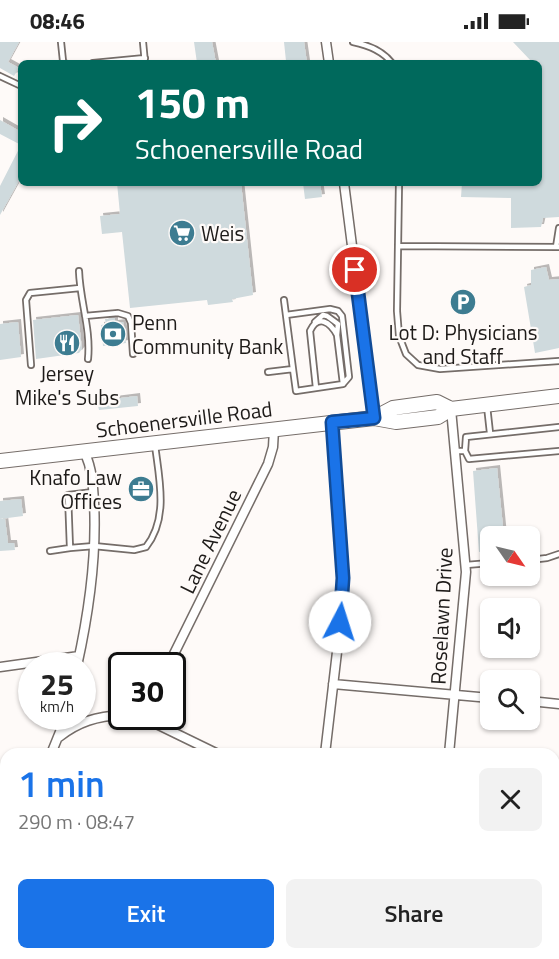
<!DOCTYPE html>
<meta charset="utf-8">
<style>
body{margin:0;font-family:"Titillium Web",sans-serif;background:#f2f2f2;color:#222;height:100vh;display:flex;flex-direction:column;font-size:22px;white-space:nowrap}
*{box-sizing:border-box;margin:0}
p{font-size:20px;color:#767676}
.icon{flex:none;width:33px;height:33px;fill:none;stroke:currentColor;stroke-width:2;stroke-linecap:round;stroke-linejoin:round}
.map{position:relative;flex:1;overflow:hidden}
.panel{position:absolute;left:0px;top:706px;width:560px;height:212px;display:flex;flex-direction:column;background:#fff;border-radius:18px 18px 0 0;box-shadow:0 2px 4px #0004}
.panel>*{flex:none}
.banner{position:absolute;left:18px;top:18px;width:524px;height:126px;border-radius:9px;box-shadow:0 2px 4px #0004;background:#00695c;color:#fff;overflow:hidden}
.needle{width:39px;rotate:124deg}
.fabs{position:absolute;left:480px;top:484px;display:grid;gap:12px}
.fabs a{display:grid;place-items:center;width:60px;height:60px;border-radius:9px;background:#fff;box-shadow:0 2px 4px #0004;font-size:30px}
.speed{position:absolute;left:18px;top:610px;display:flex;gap:12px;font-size:30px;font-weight:700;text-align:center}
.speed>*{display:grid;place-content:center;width:78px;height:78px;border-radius:50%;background:#fff;box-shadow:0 2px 4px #0004;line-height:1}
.speed small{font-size:15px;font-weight:400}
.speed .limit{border:3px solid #111;border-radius:9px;background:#fff;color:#111}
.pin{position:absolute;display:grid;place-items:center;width:51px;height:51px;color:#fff;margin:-26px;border:3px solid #fff;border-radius:50%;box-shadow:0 2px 6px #0007}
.me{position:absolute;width:66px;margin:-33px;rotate:5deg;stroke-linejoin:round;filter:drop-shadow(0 0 4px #0008)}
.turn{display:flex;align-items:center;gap:21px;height:126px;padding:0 18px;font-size:27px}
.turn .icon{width:78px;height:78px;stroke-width:2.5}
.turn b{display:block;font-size:42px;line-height:51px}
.round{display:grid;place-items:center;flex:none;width:63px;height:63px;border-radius:9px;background:#f2f2f2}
.headline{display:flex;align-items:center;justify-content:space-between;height:102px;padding:0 18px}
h1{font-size:36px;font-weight:600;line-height:45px;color:#1a73e8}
.button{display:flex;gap:12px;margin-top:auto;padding:12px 18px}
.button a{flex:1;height:69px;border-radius:9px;background:#1a73e8;color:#fff;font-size:24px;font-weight:600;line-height:69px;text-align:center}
.button a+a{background:#f2f2f2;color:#222}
.status{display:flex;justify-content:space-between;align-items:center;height:42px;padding:0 30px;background:#fff;direction:ltr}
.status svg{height:16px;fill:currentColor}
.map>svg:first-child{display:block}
</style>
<div class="status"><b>08:46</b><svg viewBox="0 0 49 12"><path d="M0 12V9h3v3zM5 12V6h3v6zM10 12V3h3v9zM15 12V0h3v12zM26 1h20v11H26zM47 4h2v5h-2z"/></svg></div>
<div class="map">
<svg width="559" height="917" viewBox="0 0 559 917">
<defs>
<filter id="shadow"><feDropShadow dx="3" dy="-3" stdDeviation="0" flood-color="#0004"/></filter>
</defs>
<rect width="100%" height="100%" fill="#fefaf8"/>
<path fill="#cfdadd" filter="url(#shadow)" d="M0,0H19L8,20L19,26L14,34L0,26Z
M194,0H212L216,21H197Z
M284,0H304L307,21H288L286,19Z
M513,0H559V175L543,176L541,185L511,186V156L461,155L462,141H538V21H531V19Z
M0,78L21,90V135L0,173V144L21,103L0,92Z
M117,141H241L253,253L232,257L233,260L208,263L207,258L130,266L122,190L102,192L100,174L120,172Z
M303,141H320L322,155L305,157Z
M546,225L549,238L559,237V306L535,311L524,245L531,243V228Z
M78,273L82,307L79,311L36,317L33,278Z
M115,276V281L123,280L126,301L103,304L101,283L106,282L105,277Z
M18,280L21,315L0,318V282Z
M137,354L138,364L99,368L97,359Z
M497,426L504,495H490V508L479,510L473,429Z
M21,457L23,474L0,477V459Z
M0,477H5L8,501H14L15,508L0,509Z"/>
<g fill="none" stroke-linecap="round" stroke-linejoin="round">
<defs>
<path id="lane" d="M61,0L63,19L65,21
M143,0L145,21
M353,0C368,3 382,8 392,21
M93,21L145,16
M0,34L19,43
M399,141L397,269L399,294L406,312L418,323L440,327L559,319
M399,204L559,205
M556,205L559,186
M79,229C80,259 91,287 88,317
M286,273L330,267L338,269L342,274L349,335L343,342L296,349L293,327
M85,274L118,271L128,274L131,281L133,312
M315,280L323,273L327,274L338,282L337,293
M31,323L26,258L30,251L80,246
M268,330L293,327L284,258
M316,346L310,289C318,272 330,280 337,293L343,342
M487,364L490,391
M455,409H465L469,417L559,409
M465,409L466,395L559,385
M93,450L68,453L70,506L94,504L134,508L146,505C169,476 159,436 155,403
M50,509L70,506
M530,518L547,516L559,512
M466,523L490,521"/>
<path id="street" d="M326,0L329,21
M344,141L374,376
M77,624C89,570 97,516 94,460C93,442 92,427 85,411
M168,624L268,422L273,405L274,387
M0,625L79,614
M333,642L490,656
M530,659L559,662
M142,675L218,712
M59,695C78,680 97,674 122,673
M51,712L66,675
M325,712L343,559V535L332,380
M449,712L466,530L451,367
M554,815L559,800
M554,888L559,891
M298,912L305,917
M211,917L215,912
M499,917L502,912"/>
<path id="secondary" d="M0,795L6,800
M132,912L138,917"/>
<path id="primary" d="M374,376L393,366L437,360L451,367
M0,419L374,376L396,380L438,375L451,367L559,354"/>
</defs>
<use href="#lane" stroke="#756d69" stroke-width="8"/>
<use href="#street" stroke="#756d69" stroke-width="11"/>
<use href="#secondary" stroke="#756d69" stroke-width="15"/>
<use href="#primary" stroke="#756d69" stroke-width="16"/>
<use href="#lane" stroke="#fff" stroke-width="4.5"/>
<use href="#street" stroke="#fff" stroke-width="8"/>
<use href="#secondary" stroke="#fff" stroke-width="12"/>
<use href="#primary" stroke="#fff" stroke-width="14"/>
</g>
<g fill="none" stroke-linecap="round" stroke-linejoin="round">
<defs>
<path id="route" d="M340,580L343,536L332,380L374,376L355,228"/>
</defs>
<use href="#route" stroke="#114b97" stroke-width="15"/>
<use href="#route" stroke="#1a73e8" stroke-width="10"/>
</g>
<defs>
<symbol id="supermarket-disc" viewBox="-11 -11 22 22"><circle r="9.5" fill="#3d7c91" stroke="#fefaf8"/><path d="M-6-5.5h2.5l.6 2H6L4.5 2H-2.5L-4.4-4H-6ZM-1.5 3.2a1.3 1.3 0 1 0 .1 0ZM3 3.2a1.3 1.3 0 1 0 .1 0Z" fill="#fff"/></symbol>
<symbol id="parking-disc" viewBox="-11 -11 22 22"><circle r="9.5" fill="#3d7c91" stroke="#fefaf8"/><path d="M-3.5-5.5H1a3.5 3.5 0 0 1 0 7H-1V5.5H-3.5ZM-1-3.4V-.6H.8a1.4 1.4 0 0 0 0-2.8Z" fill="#fff"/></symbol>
<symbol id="bank-disc" viewBox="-11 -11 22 22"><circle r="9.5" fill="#3d7c91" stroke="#fefaf8"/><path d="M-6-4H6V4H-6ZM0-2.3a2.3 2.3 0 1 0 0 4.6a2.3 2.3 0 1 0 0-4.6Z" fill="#fff"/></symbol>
<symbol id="restaurant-disc" viewBox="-11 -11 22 22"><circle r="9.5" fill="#3d7c91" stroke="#fefaf8"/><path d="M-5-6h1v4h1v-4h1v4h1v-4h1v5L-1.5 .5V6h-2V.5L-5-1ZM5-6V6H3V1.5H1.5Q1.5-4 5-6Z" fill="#fff"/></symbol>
<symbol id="office-disc" viewBox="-11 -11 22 22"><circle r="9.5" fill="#3d7c91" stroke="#fefaf8"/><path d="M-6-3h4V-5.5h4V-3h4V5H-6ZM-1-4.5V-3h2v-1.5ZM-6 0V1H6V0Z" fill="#fff"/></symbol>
</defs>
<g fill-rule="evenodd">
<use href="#supermarket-disc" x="167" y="176" width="30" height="30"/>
<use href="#parking-disc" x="448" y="245" width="30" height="30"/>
<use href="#bank-disc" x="98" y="277" width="30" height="30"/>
<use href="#restaurant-disc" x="52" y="286" width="30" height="30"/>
<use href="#office-disc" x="126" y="432" width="30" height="30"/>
</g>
<g text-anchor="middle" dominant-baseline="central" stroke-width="4.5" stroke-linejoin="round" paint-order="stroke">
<g font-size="21" fill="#1e1b19" stroke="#fefaf8" text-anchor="start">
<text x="201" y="191">Weis</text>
<text x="132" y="280">Penn<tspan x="132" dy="24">Community Bank</tspan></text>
<text x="463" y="290" text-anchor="middle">Lot D: Physicians<tspan x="463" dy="24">and Staff</tspan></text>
<text x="67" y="331" text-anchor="middle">Jersey<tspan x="67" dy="24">Mike's Subs</tspan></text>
<text x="122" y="435" text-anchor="end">Knafo Law<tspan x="122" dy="24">Offices</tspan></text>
</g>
<g font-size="21" fill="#1e1b19" stroke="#fefaf8">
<text transform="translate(184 377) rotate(-7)">Schoenersville Road</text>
<text transform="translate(210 499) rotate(-64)">Lane Avenue</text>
<text transform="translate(441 574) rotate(-87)">Roselawn Drive</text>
</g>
</g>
</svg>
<div class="fabs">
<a><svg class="needle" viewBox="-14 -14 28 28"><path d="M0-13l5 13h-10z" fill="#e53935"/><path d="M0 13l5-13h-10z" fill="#767676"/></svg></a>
<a><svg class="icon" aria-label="sound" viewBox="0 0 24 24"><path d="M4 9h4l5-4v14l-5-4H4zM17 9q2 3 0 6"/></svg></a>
<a><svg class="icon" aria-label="search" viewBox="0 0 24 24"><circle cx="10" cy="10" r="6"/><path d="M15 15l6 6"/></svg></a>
</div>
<div class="speed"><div>25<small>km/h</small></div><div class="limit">30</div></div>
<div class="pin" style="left:355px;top:228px;background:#d93025"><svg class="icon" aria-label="arrive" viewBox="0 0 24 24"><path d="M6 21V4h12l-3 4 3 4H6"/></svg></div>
<svg class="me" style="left:340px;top:580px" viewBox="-20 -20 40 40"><circle r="19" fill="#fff"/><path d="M0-13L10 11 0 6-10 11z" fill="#1a73e8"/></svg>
<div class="banner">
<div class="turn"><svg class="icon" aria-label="right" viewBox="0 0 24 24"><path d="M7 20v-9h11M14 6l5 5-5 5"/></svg><div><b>150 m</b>Schoenersville Road</div></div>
</div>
<section class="panel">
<div class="headline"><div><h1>1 min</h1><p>290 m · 08:47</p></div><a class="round"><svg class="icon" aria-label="close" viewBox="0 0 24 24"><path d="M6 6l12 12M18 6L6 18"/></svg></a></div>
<div class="button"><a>Exit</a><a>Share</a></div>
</section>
</div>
